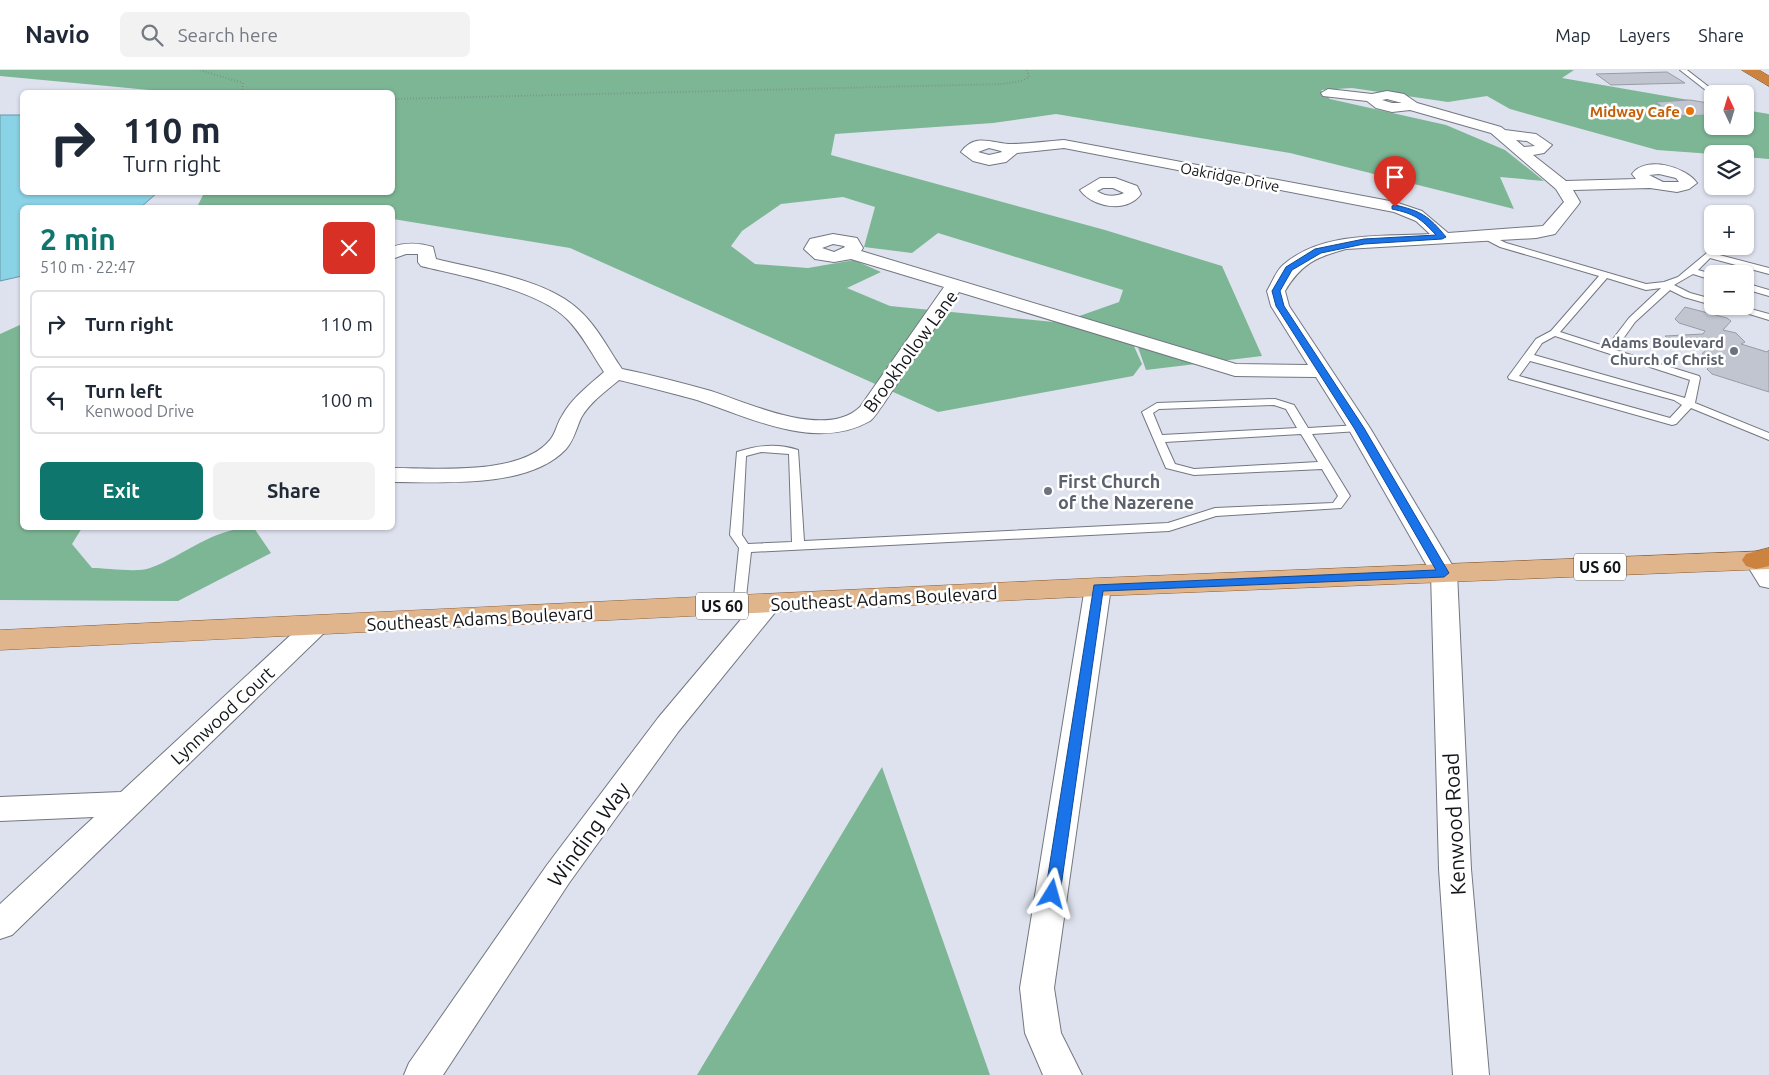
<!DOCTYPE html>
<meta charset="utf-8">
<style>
body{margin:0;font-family:Ubuntu,sans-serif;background:#f2f2f3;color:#1f2937;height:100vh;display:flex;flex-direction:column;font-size:19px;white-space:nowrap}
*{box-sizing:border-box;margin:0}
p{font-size:16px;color:#747a83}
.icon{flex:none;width:28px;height:28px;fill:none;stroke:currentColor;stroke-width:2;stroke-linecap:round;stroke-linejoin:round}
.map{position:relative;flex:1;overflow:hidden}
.sheet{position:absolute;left:20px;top:135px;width:375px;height:325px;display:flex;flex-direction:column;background:#fff;border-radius:8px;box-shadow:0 1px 4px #0004}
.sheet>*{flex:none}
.banner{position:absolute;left:20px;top:20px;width:375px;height:105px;border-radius:8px;box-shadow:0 1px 4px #0004;background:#fff;color:#1f2937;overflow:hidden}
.needle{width:32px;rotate:356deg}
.fabs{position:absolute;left:1704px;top:15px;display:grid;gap:10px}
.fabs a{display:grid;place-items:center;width:50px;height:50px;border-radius:8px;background:#fff;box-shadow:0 1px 4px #0004;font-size:25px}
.pin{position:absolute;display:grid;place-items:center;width:42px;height:42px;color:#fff;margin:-51px -21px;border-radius:50% 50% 50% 0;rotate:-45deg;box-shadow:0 0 5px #0007}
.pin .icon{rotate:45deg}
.me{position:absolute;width:55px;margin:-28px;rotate:8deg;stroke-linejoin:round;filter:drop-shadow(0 0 4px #0008)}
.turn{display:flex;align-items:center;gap:18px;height:105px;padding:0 20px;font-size:22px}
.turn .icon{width:65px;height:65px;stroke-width:2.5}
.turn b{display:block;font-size:35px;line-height:42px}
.round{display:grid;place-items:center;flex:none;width:52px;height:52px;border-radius:8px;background:#f2f2f3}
.overview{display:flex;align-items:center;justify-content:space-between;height:85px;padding:0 20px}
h1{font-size:30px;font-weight:700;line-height:38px;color:#0f766e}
.action{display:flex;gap:10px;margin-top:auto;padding:10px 20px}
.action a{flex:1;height:58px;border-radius:8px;background:#0f766e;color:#fff;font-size:20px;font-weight:700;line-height:58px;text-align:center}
.action a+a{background:#f2f2f3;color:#1f2937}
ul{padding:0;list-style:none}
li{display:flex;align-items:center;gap:15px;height:68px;margin:0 10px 8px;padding:0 10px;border:2px solid #e0e1e3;border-radius:8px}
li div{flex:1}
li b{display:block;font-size:19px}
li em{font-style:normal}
header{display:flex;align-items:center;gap:30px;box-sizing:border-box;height:70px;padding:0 25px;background:#fff;border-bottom:1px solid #e0e1e3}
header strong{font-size:24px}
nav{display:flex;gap:28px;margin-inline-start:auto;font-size:18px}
.search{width:350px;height:45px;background:#f2f2f3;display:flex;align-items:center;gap:12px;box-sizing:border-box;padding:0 18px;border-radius:8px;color:#747a83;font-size:19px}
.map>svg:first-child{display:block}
</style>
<header>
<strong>Navio</strong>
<div class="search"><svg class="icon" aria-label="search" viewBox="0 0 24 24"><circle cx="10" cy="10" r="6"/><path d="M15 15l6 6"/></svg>Search here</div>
<nav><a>Map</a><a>Layers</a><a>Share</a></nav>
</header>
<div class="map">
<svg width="1769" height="1005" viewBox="0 0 1769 1005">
<rect width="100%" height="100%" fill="#dee2ee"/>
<path fill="#7db695" d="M0,0H1574L1562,8L1712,34V56H1745V40L1769,44V89L1745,87V84H1712L1657,80L1510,39L1487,26L1448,32L1352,18L1321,20L1330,29L1446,55L1505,80L1544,111L1500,107L1514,139L1290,83L1056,44L993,53L835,64L831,85L1105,160L1222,196L1262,286L1146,300L1134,266L1068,250L1119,232L1123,220L938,163L912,183L864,177L875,137L843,127L781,134L742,161L731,176L755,194L808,198L854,190L881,202L847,218L890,236L1084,255L1133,274L1142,294L1133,306L938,342L570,178L393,149L392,138L197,137L204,123L392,122V22H171L0,6Z
M22,254V458H82L72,474L92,498C106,498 138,503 150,498C186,485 213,457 254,458L271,483L178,531L0,530V264Z
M882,697L990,1005H697Z"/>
<path fill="#8ad2e5" stroke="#6699a8" d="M0,45H22V122L157,123L141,137L22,138V206L0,211Z"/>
<path fill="#c0c5d0" stroke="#989ca6" d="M1667,2L1685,13L1611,15L1596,4Z
M1690,30L1708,33L1712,36V45L1674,46L1656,32Z
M1685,237L1727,248L1731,251L1723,260L1736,263L1745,272L1741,274L1767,282L1769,280V322L1712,304L1707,299L1718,289L1702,284L1709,276L1706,273L1674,274L1665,266L1703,264L1705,261L1679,253L1675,249Z"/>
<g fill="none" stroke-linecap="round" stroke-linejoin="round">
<defs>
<path id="lane" d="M1680,0H1687L1718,24H1712V25Z
M1484,162L1506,173L1646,214L1664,212L1678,207L1708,182L1769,198V204L1710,188L1698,200L1712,204V210L1693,204L1674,215L1690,223L1712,229V235L1684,227L1670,220L1635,252L1615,280L1699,306L1700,308L1695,333L1769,363V370L1691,338L1676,354L1672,355L1509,309L1508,307L1536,269L1551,261L1599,206L1500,177L1481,167L1480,165ZM1607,208L1646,220L1661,218L1629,248L1607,277L1560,262ZM1555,266L1690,310L1685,328L1534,285L1542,273ZM1530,291L1674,330L1682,335L1670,348L1519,306Z
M1745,213L1769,220V226L1745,219Z
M1723,236H1740L1769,244V250Z
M1275,329L1294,335L1308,358L1359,355L1364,358L1359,361L1312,364L1350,426L1341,438L1216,446L1169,461L751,482L745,536L739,540L733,536L739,478L730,465L737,382C758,375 777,373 798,380L804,471L1168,453L1215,438L1333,433L1338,426L1322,399L1194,405L1166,398L1142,342L1157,333ZM1274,335L1286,339L1297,358L1162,365L1153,343L1159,339ZM1301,364L1318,392L1194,399L1175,394L1165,372ZM761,382L789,384L792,472L748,474L742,465L746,386Z"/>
<path id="street" d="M1328,19L1372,24L1387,21L1404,24L1417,33L1501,57L1505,60L1536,64L1552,75L1544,83L1533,85L1566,111L1636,109L1632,104C1646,85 1686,97 1697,113L1689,119L1677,122L1650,118L1573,120L1580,132L1578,135L1555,164L1536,168L1346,179C1316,187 1301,194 1285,221L1289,236L1370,358L1457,503L1471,799L1489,1005H1453L1439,799L1431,503L1348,358L1316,307L1235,306L959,222L882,336C878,341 875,347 870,351C816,382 749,347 697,330C671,323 645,316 619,310C606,321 589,333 581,348C576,359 574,370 566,379C529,419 442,412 392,412V398C435,398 521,406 550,370C556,363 557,353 562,346C572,328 589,315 604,302C592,284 582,264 567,249C537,219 461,206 421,196L418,192V184H406L392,189V177C407,172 419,173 433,177L436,189C479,200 547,209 579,240C597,256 608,279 622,299C652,305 682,313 711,321C748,333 826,370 860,337L944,217L851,189L834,192L815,189L804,179L810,169L833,164L857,168L863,178L861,181L1236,294L1308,295L1271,236L1267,221C1272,213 1276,201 1283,195C1322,161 1382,167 1430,164L1416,151L1394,142L1064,78L1017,83L1006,92L989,95L973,91L961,82C975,62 993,74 1012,74C1029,74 1047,71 1064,70L1395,132L1422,141L1448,163L1543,156L1564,132L1556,119L1491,63L1410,40L1392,42L1376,38L1367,31L1323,26L1321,23ZM1387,29L1402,33H1392L1382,30ZM1516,70L1527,71L1535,76L1524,77ZM989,78L1001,81L1002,82L989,85L978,82ZM1659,104L1676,108L1679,112H1663L1649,105ZM833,174L844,176L845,177L834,182L822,178Z
M1100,108H1115L1137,116L1141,124C1127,144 1092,137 1080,120ZM1103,118H1113L1124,123C1115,127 1106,127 1097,121Z
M1756,482L1765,484L1769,491V518L1760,516L1744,490L1747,484Z
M1098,509L1107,511L1111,517L1054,918L1061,963L1082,1005H1043L1025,963L1020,918L1085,517L1089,511Z
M768,525L777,528L781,534L777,540L678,662L569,813L443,1005H404L409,993L547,795L658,648L759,528Z
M317,546L326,549L330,555L326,561L12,865L0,869V834L94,747L0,751V727L121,722L308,549Z"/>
<path id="primary" d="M1769,481V499L1098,526L0,580V560L1098,508Z"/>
<path id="highway" d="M1742,0H1759L1769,6V16Z
M1769,478V496L1756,499L1746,496L1742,490L1746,484Z"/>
</defs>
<use href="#lane" stroke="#737781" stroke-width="2"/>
<use href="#street" stroke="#737781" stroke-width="2"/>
<use href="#primary" stroke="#8b5c31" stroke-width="1"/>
<use href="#highway" stroke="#8b5c31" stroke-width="1"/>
<path stroke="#797c84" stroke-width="2" stroke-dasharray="0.5 2.5" stroke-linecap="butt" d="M200,0L243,13L242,22
M392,29L1003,14L1021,11L1029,7L1027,0"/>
<use href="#lane" fill="#fff" fill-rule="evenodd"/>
<use href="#street" fill="#fff" fill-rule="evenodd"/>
<use href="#primary" fill="#e0b58c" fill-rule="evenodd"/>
<use href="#highway" fill="#cc833f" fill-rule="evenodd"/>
</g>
<path fill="#1a73e8" stroke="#114b97" d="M1395,135C1421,141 1429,146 1446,167L1442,169L1364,174L1321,183L1292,200L1280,221L1284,236L1364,358L1449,503L1444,507L1103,521L1060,824L1058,828L1052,830L1047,828L1045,824L1094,515L1436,500L1354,358L1276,236L1272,221L1286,197L1315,179L1364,169L1436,165C1420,148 1415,144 1392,139V136Z"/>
<circle fill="#e8710a" stroke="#fff" stroke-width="2" cx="1690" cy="41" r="5"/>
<g fill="#6b7280" stroke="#fff" stroke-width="2">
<circle cx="1734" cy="281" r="5"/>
<circle cx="1048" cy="421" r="5"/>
</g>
<g text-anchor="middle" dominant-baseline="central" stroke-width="5" stroke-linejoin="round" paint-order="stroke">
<g font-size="15" font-weight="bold" fill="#c56008" stroke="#fff" text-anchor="end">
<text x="1680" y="41">Midway Cafe</text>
</g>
<g font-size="15" fill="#131418" stroke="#fff">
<text transform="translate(1230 107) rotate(11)">Oakridge Drive</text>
</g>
<g font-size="15" font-weight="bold" fill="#5b616d" stroke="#fff" text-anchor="end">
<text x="1724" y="272">Adams Boulevard<tspan x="1724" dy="17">Church of Christ</tspan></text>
</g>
<g fill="#fff" stroke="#5a5a5d" stroke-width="1">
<rect x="1574" y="483.5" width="52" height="27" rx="4"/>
<rect x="696" y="522.5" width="52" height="27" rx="4"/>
</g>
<g font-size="16" font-weight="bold" fill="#131418">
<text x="1600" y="497">US 60</text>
<text x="722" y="536">US 60</text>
</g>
<g font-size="18" fill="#131418" stroke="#fff">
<text transform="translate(910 281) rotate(-54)">Brookhollow Lane</text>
<text transform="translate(884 528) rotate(-3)">Southeast Adams Boulevard</text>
<text transform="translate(480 548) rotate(-3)">Southeast Adams Boulevard</text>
<text transform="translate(222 645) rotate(-43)">Lynnwood Court</text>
</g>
<g font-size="18" font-weight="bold" fill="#5b616d" stroke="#fff" text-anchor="start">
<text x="1058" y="411">First Church<tspan x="1058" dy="21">of the Nazerene</tspan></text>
</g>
<g font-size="21" fill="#131418" stroke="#fff">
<text transform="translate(1454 754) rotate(-93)">Kenwood Road</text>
<text transform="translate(588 764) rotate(-54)">Winding Way</text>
</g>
</g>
</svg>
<div class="fabs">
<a><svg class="needle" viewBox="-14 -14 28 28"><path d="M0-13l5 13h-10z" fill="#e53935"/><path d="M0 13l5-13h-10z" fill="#747a83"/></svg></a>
<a><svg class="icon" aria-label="layers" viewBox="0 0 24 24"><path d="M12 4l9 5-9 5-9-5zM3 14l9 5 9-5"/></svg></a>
<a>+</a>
<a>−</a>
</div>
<div class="pin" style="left:1395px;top:137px;background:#d93025"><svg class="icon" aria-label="arrive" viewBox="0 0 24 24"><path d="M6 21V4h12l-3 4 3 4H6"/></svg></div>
<svg class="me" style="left:1052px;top:824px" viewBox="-20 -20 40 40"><path d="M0-17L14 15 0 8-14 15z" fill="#1a73e8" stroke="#fff" stroke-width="4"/></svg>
<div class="banner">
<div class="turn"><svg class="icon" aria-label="right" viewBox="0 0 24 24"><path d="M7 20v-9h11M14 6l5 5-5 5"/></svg><div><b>110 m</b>Turn right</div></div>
</div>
<section class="sheet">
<div class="overview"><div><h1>2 min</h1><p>510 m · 22:47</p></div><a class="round" style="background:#d93025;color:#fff"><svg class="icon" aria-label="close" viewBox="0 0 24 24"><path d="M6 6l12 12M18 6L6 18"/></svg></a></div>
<ul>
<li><svg class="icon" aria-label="right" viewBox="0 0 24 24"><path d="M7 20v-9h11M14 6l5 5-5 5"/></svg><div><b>Turn right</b></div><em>110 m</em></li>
<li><svg class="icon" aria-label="left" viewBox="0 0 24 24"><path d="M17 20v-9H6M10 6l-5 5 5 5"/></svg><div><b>Turn left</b><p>Kenwood Drive</p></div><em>100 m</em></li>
</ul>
<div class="action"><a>Exit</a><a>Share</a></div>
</section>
</div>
